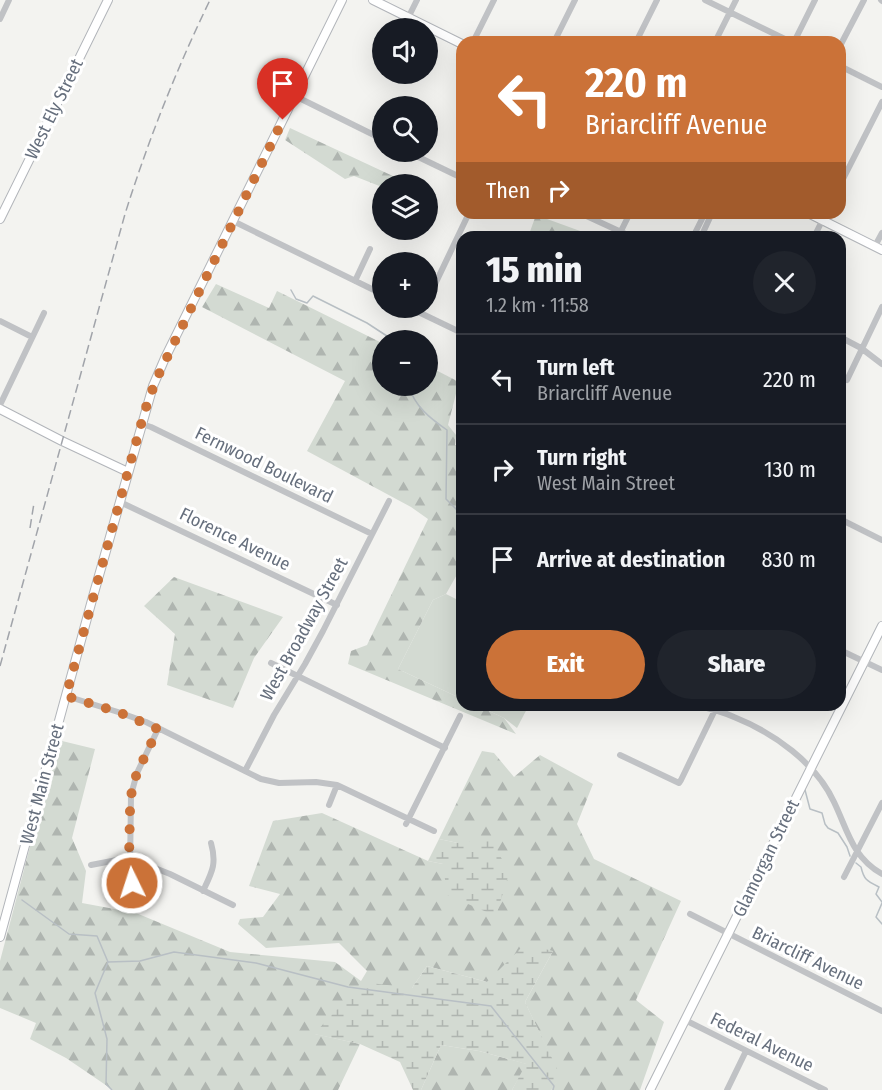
<!DOCTYPE html>
<meta charset="utf-8">
<style>
body{margin:0;font-family:"Fira Sans Condensed",sans-serif;background:#20242c;color:#f1f3f6;height:100vh;display:flex;flex-direction:column;font-size:22px;white-space:nowrap}
*{box-sizing:border-box;margin:0}
p{font-size:20px;color:#9ea1a6}
.icon{flex:none;width:33px;height:33px;fill:none;stroke:currentColor;stroke-width:2;stroke-linecap:round;stroke-linejoin:round}
.map{position:relative;flex:1;overflow:hidden}
.side{position:absolute;left:456px;top:231px;width:390px;height:480px;display:flex;flex-direction:column;background:#171b24;border-radius:18px;box-shadow:0 6px 24px #0002}
.side>*{flex:none}
.banner{position:absolute;left:456px;top:36px;width:390px;height:183px;border-radius:18px;box-shadow:0 6px 24px #0002;background:#cb7238;color:#fff;overflow:hidden}
.controls{position:absolute;left:372px;top:18px;display:grid;gap:12px}
.controls a{display:grid;place-items:center;width:66px;height:66px;border-radius:50%;background:#171b24;box-shadow:0 6px 24px #0002;font-size:30px}
.pin{position:absolute;display:grid;place-items:center;width:51px;height:51px;color:#fff;margin:-62px -26px;border-radius:50% 50% 50% 0;rotate:-45deg;box-shadow:0 0 6px #0007}
.pin .icon{rotate:45deg}
.me{position:absolute;width:66px;margin:-33px;rotate:356deg;stroke-linejoin:round;filter:drop-shadow(0 0 4px #0008)}
.turn{display:flex;align-items:center;gap:21px;height:126px;padding:0 30px;font-size:27px}
.turn .icon{width:78px;height:78px;stroke-width:2.5}
.turn b{display:block;font-size:42px;line-height:51px}
.then{display:flex;align-items:center;height:57px;padding:0 30px;background:#0003;gap:12px;font-size:22px}
.round{display:grid;place-items:center;flex:none;width:63px;height:63px;border-radius:32px;background:#20242c}
.headline{display:flex;align-items:center;justify-content:space-between;height:102px;padding:0 30px}
h1{font-size:36px;font-weight:800;line-height:45px}
.action{display:flex;gap:12px;margin-top:auto;padding:12px 30px}
.action a{flex:1;height:69px;border-radius:36px;background:#cb7238;color:#fff;font-size:24px;font-weight:800;line-height:69px;text-align:center}
.action a+a{background:#20242c;color:#f1f3f6}
ul{padding:0;list-style:none}
li{display:flex;align-items:center;gap:18px;height:90px;padding:0 30px;border-top:2px solid #363941}
li div{flex:1}
li b{display:block;font-size:22px}
li em{font-style:normal}
.map>svg:first-child{display:block}
</style>
<div class="map">
<svg width="882" height="1090" viewBox="0 0 882 1090">
<defs>
<pattern id="forest-firs" width="22" height="20" patternUnits="userSpaceOnUse" patternTransform="scale(1.5)"><rect width="22" height="20" fill="#d3dad2"/><path d="M5 1l3.5 6h-7zM16 11l3.5 6h-7z" fill="#afb5b0"/></pattern>
<pattern id="wetland-marsh" width="20" height="14" patternUnits="userSpaceOnUse" patternTransform="scale(1.5)"><rect width="20" height="14" fill="#d3dad2"/><path d="M1 5h8M5 5V1M11 12h8M15 12V8" fill="none" stroke="#afb5b0"/></pattern>
</defs>
<rect width="100%" height="100%" fill="#f3f3f0"/>
<path fill="#d3dad2" d="M446,594L462,602V699L398,669L433,600Z
M476,705H529L517,728L504,718Z"/>
<path fill="url(#forest-firs)" d="M290,128L410,184H382V187L354,176L345,179L285,140Z
M536,215L583,232L582,237H528Z
M216,284L269,308L277,291L382,343V386H428V366L459,382L448,425L456,435L455,445L462,448V571H459L446,594L433,600L398,669L462,699V705H476L504,718L516,734L348,664L351,651L367,645L428,519L411,507L307,451L345,381L202,307Z
M174,577L283,617L254,658L233,708L167,685L175,634L144,606Z
M58,740L95,749L72,838L86,871L82,903L136,913L230,952L335,962L361,981L367,971L339,943L266,948L238,924L240,919L263,917L280,894L249,886L273,821L322,813L428,861L443,864L458,843L439,839L482,751L494,753L514,777L540,755L593,784L577,824L594,859L681,901L636,1000L664,1022L640,1090H551L560,1077L525,1002L553,951L487,982L427,966L412,988L315,1034L360,1044L338,1090H113L66,1058L30,1039L36,1023L0,1008V961Z
M441,1045L479,1051L527,1064L512,1090H421Z"/>
<path fill="url(#wetland-marsh)" d="M491,838L509,873L496,916L447,895L443,864L428,861L439,839L458,843Z
M525,944L553,951L525,1002L561,1077L551,1090H512L526,1064L479,1051L441,1045L421,1090H413L400,1062L360,1044L314,1034L362,982L412,988L427,966L487,982Z"/>
<g fill="none" stroke-linecap="round" stroke-linejoin="round">
<path stroke="#b8bfc4" stroke-width="1.5" d="M291,290L296,299L307,303L313,296L367,323L393,340
M409,386C414,406 431,419 447,430L446,499L462,515
M805,790L810,809L822,813L825,824L828,828L838,833L847,847L850,856
M856,863L861,867C864,880 867,881 879,887L876,894L882,902
M22,900L69,934L97,936L108,962L95,993L107,1039L106,1084L112,1090
M882,903L876,917L882,924
M108,962L140,961L174,952L256,963L348,987L491,1006L554,1086L553,1090"/>
<defs>
<path id="secondary" d="M373,0L462,44
M808,213L882,250
M0,219L108,0
M0,409L62,441L128,472
M0,937L92,600L153,386L165,358L342,0
M650,1090L882,626"/>
</defs>
<use href="#secondary" stroke="#b2b5ba" stroke-width="10"/>
<path stroke="#c0c2c5" stroke-width="6" d="M705,0L791,42
M881,0L882,1
M408,18L417,0
M0,19L9,0
M473,42L494,0
M554,42L575,0
M636,42L657,0
M715,42L736,0
M794,42L815,0
M840,46L864,0
M840,66L882,87
M295,96L382,139
M408,152L462,178
M840,185L882,102
M580,213L632,237
M233,221L382,294
M621,231L630,213
M693,237L705,213
M701,237L712,213
M814,237L826,213
M875,246L882,233
M355,281L370,249
M428,299L469,213
M410,308L462,333
M0,321L32,337
M840,337L861,348L882,364
M847,380L882,307
M0,405L44,313
M142,424L151,427L372,534
M460,441L462,442
M120,502L337,605
M840,519L882,540
M840,650L882,670
M271,663L445,748
M66,696L118,712L146,722L261,779L279,783L316,782L337,785L434,831
M694,705C708,708 721,711 734,717C774,733 816,763 834,802C848,831 852,857 882,874
M620,755L679,783L681,780L715,710
M245,771L274,715L305,664L323,631L389,501
M329,805L337,785
M406,824L460,716
M91,865L117,860L137,861L170,874L233,905
M844,877L882,803
M203,891C212,872 217,864 211,843
M134,892L130,869L131,795L137,773L158,729
M690,914L882,1011
M685,1020L825,1090
M727,1090L746,1051"/>
<use href="#secondary" stroke="#fff" stroke-width="8"/>
<path stroke="#a1a4aa" stroke-width="1.5" stroke-dasharray="9 4.5" stroke-linecap="butt" d="M30,528L34,503
M0,666L125,214C148,141 176,70 210,0"/>
</g>
<g fill="none" stroke-linecap="round" stroke-linejoin="round">
<path stroke="#cb7238" stroke-width="10" stroke-dasharray="0 18" d="M132,883L129,860L130,810L132,788L137,773L158,729L118,712L66,696L145,410L156,380L283,120"/>
</g>
<g text-anchor="middle" dominant-baseline="central" stroke-width="6" stroke-linejoin="round" paint-order="stroke">
<g font-size="18" fill="#666f7d" stroke="#fff">
<text transform="translate(54 109) rotate(-64)">West Ely Street</text>
<text transform="translate(264 465) rotate(26)">Fernwood Boulevard</text>
<text transform="translate(235 539) rotate(26)">Florence Avenue</text>
<text transform="translate(304 629) rotate(-61)">West Broadway Street</text>
<text transform="translate(42 784) rotate(-75)">West Main Street</text>
<text transform="translate(766 858) rotate(-64)">Glamorgan Street</text>
<text transform="translate(808 958) rotate(26)">Briarcliff Avenue</text>
<text transform="translate(762 1042) rotate(26)">Federal Avenue</text>
</g>
</g>
</svg>
<div class="controls">
<a><svg class="icon" aria-label="sound" viewBox="0 0 24 24"><path d="M4 9h4l5-4v14l-5-4H4zM17 9q2 3 0 6"/></svg></a>
<a><svg class="icon" aria-label="search" viewBox="0 0 24 24"><circle cx="10" cy="10" r="6"/><path d="M15 15l6 6"/></svg></a>
<a><svg class="icon" aria-label="layers" viewBox="0 0 24 24"><path d="M12 4l9 5-9 5-9-5zM3 14l9 5 9-5"/></svg></a>
<a>+</a>
<a>−</a>
</div>
<div class="pin" style="left:283px;top:120px;background:#d93025"><svg class="icon" aria-label="arrive" viewBox="0 0 24 24"><path d="M6 21V4h12l-3 4 3 4H6"/></svg></div>
<svg class="me" style="left:132px;top:883px" viewBox="-20 -20 40 40"><circle r="17" fill="#cb7238" stroke="#fff" stroke-width="3"/><path d="M0-11L8 9 0 5-8 9z" fill="#fff"/></svg>
<div class="banner">
<div class="turn"><svg class="icon" aria-label="left" viewBox="0 0 24 24"><path d="M17 20v-9H6M10 6l-5 5 5 5"/></svg><div><b>220 m</b>Briarcliff Avenue</div></div>
<div class="then">Then<svg class="icon" aria-label="right" viewBox="0 0 24 24"><path d="M7 20v-9h11M14 6l5 5-5 5"/></svg></div>
</div>
<section class="side">
<div class="headline"><div><h1>15 min</h1><p>1.2 km · 11:58</p></div><a class="round"><svg class="icon" aria-label="close" viewBox="0 0 24 24"><path d="M6 6l12 12M18 6L6 18"/></svg></a></div>
<ul>
<li><svg class="icon" aria-label="left" viewBox="0 0 24 24"><path d="M17 20v-9H6M10 6l-5 5 5 5"/></svg><div><b>Turn left</b><p>Briarcliff Avenue</p></div><em>220 m</em></li>
<li><svg class="icon" aria-label="right" viewBox="0 0 24 24"><path d="M7 20v-9h11M14 6l5 5-5 5"/></svg><div><b>Turn right</b><p>West Main Street</p></div><em>130 m</em></li>
<li><svg class="icon" aria-label="arrive" viewBox="0 0 24 24"><path d="M6 21V4h12l-3 4 3 4H6"/></svg><div><b>Arrive at destination</b></div><em>830 m</em></li>
</ul>
<div class="action"><a>Exit</a><a>Share</a></div>
</section>
</div>
